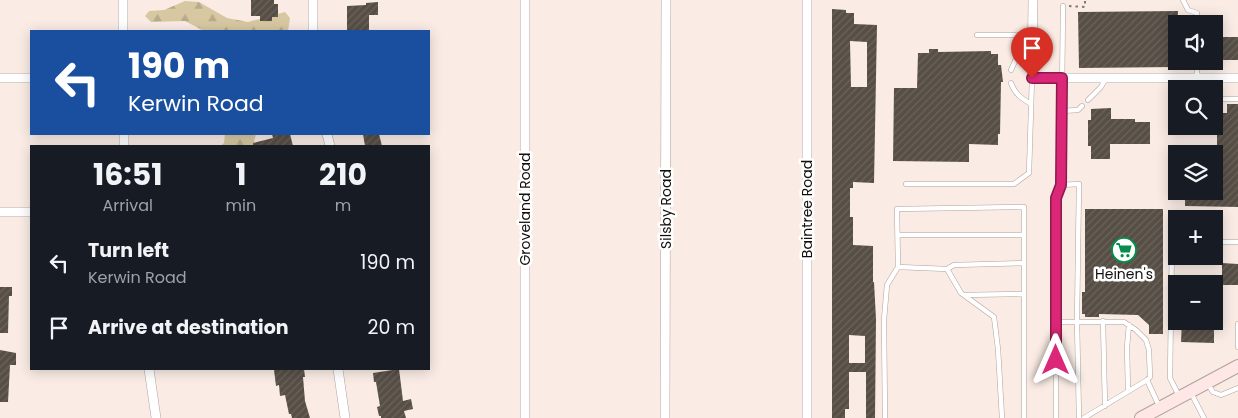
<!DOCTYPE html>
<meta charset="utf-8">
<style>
body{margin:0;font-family:Poppins,sans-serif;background:#242831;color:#f1f3f6;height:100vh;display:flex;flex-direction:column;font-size:19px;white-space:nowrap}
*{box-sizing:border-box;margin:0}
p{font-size:16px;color:#9ea1a6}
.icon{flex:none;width:28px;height:28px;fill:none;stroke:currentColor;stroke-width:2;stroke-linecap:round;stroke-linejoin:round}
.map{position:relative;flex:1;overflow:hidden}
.drawer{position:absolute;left:30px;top:145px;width:400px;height:225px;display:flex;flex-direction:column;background:#171b24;border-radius:0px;box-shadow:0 2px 12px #0003}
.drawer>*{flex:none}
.guide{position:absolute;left:30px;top:30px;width:400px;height:105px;border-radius:0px;box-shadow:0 2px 12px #0003;background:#1a4fa0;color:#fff;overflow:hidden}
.buttons{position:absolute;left:1168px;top:15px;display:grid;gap:10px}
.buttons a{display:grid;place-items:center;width:55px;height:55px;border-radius:0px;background:#171b24;box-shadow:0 2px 12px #0003;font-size:25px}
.pin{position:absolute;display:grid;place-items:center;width:42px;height:42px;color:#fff;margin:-51px -21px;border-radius:50% 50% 50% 0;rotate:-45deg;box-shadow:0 0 5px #0007}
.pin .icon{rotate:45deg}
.me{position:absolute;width:55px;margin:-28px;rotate:0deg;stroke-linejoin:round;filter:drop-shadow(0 0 4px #0008)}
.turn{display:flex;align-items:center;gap:18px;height:105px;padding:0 15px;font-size:22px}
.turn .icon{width:65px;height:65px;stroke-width:2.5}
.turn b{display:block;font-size:35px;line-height:42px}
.eta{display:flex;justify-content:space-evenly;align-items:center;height:85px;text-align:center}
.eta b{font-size:30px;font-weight:700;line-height:35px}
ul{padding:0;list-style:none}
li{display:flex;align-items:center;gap:15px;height:65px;padding:0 15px}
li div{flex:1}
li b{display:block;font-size:19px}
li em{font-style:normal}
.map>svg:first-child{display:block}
</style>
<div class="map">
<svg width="1238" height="418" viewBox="0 0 1238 418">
<defs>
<pattern id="forest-firs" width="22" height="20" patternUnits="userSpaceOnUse" patternTransform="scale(1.25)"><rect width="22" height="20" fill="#d8c8a2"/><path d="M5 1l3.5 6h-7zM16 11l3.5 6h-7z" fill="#b8ab8a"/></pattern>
<pattern id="building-hatch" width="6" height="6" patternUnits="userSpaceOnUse" patternTransform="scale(1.25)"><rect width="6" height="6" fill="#574f46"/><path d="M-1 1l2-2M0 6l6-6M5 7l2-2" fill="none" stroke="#6a645c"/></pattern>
</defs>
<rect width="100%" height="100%" fill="#faece5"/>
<path fill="url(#forest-firs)" d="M185,1L199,2L227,18L248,22L285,12L290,18L288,31H204L185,21L151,22L145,16L149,11L164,10Z
M225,134H256L253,146H220L224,143Z"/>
<path fill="url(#building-hatch)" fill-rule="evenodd" d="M251,0H274V4H278V17H272V21H260V16H251Z
M378,2V15H369V31H347V6L366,5V3Z
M832,9L846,10V13H854V24L877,25L874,183L853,182V188H850V217H853V245L873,246V282H874L876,319L875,418H866V372H849V409H845V418H832ZM850,41L867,42V87H851ZM849,335L865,336V363H849Z
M1178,11L1176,67L1079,68L1078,12Z
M1216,37H1238V60H1220V56H1216Z
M929,49H938V52L991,51V54H998V65H1001L1003,82H1001L1000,134H998V145L969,144V162L893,161L894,88H917L918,53H929Z
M1227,104H1238V207L1185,206V191H1214V159H1217V113H1227Z
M1111,108V119H1135V122H1150V144H1110V159H1091V146H1088V120H1091V109Z
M272,134H290L293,146H253V143L273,138Z
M363,134H379L382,146H365Z
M1085,209H1163V334H1149V325L1138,315L1099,314V317H1085V314H1082V292H1085Z
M1222,263L1238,264V285H1222Z
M0,287H12V296H9L8,333H0Z
M1182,321H1214V343L1181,342Z
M0,350L16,353V365H10L8,402H0Z
M290,369H304L305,377H303L305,401L310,418H292L291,414H289L285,395L280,396L279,385L276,386L274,370Z
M399,369L403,401L411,399L413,409L404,411L406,418H381V416H379L377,407L380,406L376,382H374L373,373Z"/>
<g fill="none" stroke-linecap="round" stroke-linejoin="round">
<defs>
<path id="lane" d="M1183,0L1188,10L1197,13V24
M977,35H1033
M1197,61V78
M1011,70L1016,59L1033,53
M1212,78V89
M1011,83C1015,94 1021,98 1031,104
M1214,99H1238
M1088,100L1101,87L1106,78
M1062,111L1078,110L1082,106
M906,184H1014L1029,173L1032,78
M1061,185L1079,184L1077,321L1079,418
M898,235H1024
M1214,242H1238
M1176,243H1172L1170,378L1179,396
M1024,263L954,265L947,269L898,267L897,209L1024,207C1024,277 1024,348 1024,418
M947,269L961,293L994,317L998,349L1002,418
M964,295L1024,294
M1103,321L1105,406
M1056,322H1124L1136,330L1146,340L1149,350L1150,377L1147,380L1084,418
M1238,324V347
M1147,380L1159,406
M1207,383L1213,392L1221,395L1238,388
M1128,391L1127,347L1129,325
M1191,393L1204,418
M885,418L884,320L887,285L898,267
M1056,418V198L1061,185L1063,6"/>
<path id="street" d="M123,0V31
M313,0V31
M525,0V418
M807,0V418
M1033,0L1032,78H1238
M0,78H31
M124,134V146
M327,134L330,146
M0,212H31
M149,369L156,418
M338,369L345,418
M665,418L666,0"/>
<path id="secondary" d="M1141,418L1238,366"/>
</defs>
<use href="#lane" stroke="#b0a29c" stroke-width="5.5"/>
<use href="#street" stroke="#b0a29c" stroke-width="10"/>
<use href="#secondary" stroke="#b0a29c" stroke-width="14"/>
<path stroke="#817874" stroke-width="2" stroke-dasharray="2.5 4" stroke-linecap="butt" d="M1069,6L1085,7V0"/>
<use href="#lane" stroke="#fff" stroke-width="4.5"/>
<use href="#street" stroke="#fff" stroke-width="9"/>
<use href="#secondary" stroke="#fee7e5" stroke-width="12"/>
</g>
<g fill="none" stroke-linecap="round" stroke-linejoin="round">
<defs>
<path id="route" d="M1032,78H1062L1061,185L1056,198V360"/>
</defs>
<use href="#route" stroke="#8e194d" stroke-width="12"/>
<use href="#route" stroke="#db2777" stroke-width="9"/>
</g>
<defs>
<symbol id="supermarket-ring" viewBox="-11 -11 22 22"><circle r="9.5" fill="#fff" stroke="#078d4b" stroke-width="1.5"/><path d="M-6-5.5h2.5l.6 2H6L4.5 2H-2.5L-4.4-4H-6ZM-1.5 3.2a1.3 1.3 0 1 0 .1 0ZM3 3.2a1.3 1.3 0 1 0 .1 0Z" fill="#078d4b"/></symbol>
</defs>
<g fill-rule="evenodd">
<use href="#supermarket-ring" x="1110" y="236" width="28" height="28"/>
</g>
<g text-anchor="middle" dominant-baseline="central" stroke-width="5" stroke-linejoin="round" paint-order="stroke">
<g font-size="14" fill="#120e0c" stroke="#fff">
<text transform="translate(525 209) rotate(-90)">Groveland Road</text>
<text transform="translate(666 209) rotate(-90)">Silsby Road</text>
<text transform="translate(807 209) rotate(-90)">Baintree Road</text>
</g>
<g font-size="14" fill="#120e0c" stroke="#fff">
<text x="1124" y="274">Heinen's</text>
</g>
</g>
</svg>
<div class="buttons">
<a><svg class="icon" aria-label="sound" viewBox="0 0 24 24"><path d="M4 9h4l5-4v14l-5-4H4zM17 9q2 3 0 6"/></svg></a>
<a><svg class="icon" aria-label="search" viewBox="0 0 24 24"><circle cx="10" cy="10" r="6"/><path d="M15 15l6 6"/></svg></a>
<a><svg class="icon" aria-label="layers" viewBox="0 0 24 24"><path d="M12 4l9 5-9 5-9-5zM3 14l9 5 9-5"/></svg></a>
<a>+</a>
<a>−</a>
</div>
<div class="pin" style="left:1032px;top:78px;background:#d93025"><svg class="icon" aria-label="arrive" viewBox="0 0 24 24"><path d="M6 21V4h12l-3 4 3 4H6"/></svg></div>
<svg class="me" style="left:1056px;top:360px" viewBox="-20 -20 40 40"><path d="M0-17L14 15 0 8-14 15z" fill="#db2777" stroke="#fff" stroke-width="4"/></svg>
<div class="guide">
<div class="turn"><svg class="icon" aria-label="left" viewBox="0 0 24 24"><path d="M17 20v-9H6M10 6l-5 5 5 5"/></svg><div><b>190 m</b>Kerwin Road</div></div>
</div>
<section class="drawer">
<div class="eta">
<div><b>16:51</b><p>Arrival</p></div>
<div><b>1</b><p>min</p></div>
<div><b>210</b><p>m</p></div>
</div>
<ul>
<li><svg class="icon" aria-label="left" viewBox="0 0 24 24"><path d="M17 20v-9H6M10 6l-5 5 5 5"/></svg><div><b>Turn left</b><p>Kerwin Road</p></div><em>190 m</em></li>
<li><svg class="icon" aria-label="arrive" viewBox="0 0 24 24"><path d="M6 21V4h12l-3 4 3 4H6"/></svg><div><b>Arrive at destination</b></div><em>20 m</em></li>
</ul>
</section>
</div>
